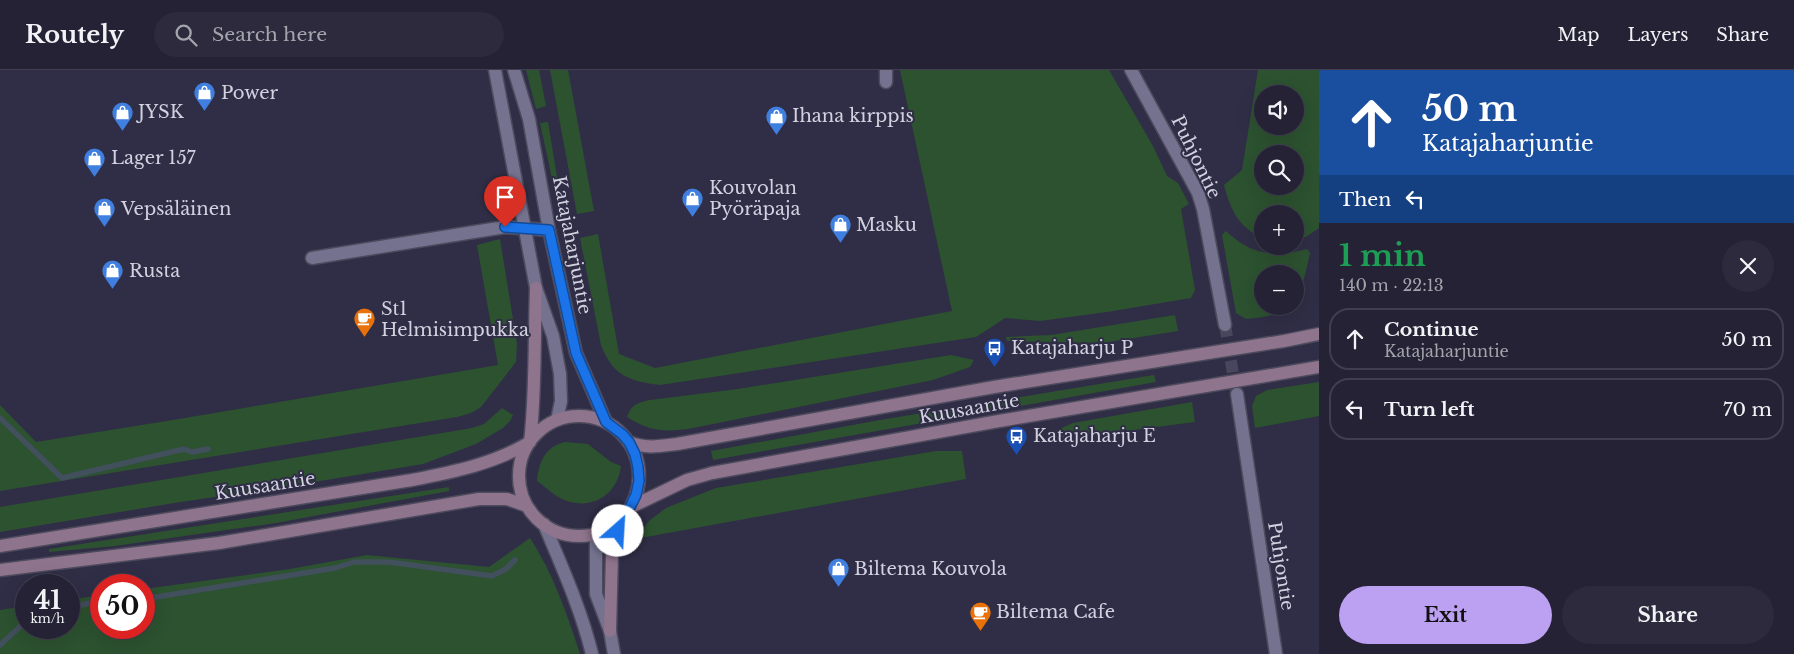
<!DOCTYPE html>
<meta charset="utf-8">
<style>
body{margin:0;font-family:"Libre Baskerville",serif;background:#2c2a3c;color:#f1f3f6;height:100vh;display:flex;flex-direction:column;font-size:19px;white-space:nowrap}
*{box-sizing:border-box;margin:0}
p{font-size:16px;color:#a3a4ac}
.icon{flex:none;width:28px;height:28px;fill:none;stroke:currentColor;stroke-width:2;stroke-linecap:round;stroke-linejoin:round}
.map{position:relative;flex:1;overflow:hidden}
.panel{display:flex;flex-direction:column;background:#242234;width:475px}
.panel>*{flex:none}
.banner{background:#1a4fa0;color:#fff;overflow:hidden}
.tools{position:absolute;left:1254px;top:15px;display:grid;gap:10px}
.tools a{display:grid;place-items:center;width:50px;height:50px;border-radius:50%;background:#242234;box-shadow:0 5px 20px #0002,0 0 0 1px #413f4f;font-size:25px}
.speed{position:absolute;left:15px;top:504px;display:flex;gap:10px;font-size:25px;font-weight:700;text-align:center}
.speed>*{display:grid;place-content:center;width:65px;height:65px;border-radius:50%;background:#242234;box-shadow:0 5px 20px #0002,0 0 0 1px #413f4f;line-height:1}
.speed small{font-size:12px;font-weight:400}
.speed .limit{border:8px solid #d22;background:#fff;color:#111}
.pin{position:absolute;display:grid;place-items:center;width:42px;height:42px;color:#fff;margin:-51px -21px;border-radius:50% 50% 50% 0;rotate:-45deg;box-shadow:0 0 5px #0007}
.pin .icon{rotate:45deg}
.me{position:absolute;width:55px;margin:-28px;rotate:26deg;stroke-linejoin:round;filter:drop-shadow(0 0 4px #0008)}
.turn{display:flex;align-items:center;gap:18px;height:105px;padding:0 20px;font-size:22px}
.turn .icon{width:65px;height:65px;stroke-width:2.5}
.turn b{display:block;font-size:35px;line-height:42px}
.then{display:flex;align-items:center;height:48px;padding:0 20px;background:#0003;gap:10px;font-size:19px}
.round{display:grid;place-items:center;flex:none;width:52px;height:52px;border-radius:26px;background:#2c2a3c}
.head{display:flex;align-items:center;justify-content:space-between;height:85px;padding:0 20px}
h1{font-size:30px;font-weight:700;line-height:38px;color:#1e9e55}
.primary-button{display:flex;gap:10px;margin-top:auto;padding:10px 20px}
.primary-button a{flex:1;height:58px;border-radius:30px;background:#bca0f2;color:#111;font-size:20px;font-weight:700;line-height:58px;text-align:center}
.primary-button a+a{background:#2c2a3c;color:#f1f3f6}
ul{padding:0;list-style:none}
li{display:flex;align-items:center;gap:15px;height:62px;margin:0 10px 8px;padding:0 10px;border:2px solid #413f4f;border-radius:20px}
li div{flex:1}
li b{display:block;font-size:19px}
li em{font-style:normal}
header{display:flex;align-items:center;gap:30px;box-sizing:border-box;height:70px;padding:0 25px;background:#242234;border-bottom:1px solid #413f4f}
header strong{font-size:24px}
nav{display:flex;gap:28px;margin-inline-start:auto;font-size:18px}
.search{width:350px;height:45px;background:#2c2a3c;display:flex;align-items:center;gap:12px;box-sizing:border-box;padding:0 18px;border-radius:28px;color:#a3a4ac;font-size:19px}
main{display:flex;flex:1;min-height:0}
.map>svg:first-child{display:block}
</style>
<header>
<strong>Routely</strong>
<div class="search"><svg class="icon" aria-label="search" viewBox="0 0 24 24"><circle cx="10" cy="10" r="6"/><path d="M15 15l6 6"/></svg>Search here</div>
<nav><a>Map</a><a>Layers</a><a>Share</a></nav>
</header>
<main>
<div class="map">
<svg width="1319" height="584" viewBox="0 0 1319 584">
<rect width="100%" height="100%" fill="#302e46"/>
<path fill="#2c5230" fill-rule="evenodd" d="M526,0H539L546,36L536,39Z
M550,0H568L594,141L577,144Z
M900,0H1109L1153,76L1167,106L1178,113L1189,134L1181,139L1195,220L1191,228L1107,242L1040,251L1005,248L976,267L660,315C629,311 613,306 601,275L580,168L598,164L619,284L655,298L952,241Z
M1258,0H1319V158L1306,167L1295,168V144H1262V168C1238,156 1231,141 1224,115L1242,100ZM1262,24H1295V56H1262ZM1262,84H1295V116H1262Z
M548,52L560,125L556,127L540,53Z
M1226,161C1251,185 1274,188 1307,179L1310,183C1306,199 1304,216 1295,230V204H1262V236H1289C1276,247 1262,247 1246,249L1236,243L1222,165Z
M500,169L517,274L516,292L481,337L471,343L457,347L0,421V335L36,372L179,349L498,295L477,175Z
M1175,245L1178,261L1102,273L1007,271L1006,267L1051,265Z
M951,285L974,290L970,297L933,310L688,359C663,362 649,361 627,347C632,334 637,333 650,330L738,319Z
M1154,305L1156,312L713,390L711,381L880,350Z
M1319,312V346L1255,358L1252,336L1256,326L1267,320Z
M1192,332L1195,352L1048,371V364L1073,353Z
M502,338L513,345L510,351L503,358L476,374L423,394L308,413L168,434L0,462V437L472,358L484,354Z
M565,372L588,374L611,392L621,396C618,423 594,440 567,431C555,427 547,418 537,411C539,391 545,377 565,372Z
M936,381H962L966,409L635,469L650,450L666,438L716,418Z
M449,417V421L276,453L115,476L49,482V479Z
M530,468C553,503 567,544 580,584H0V540L26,536V558H69V530L101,525V558H144V519L290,499L367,485L489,497Z"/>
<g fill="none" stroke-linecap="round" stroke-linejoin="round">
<path stroke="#424f5c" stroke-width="5.5" d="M0,348L62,408L184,379L192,382L208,379
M144,529L335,498L354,492H389L492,506L506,499L515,490
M69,538L90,533L101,532
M0,575L26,551"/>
<path stroke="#48465d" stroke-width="12" stroke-dasharray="12 6" stroke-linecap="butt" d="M1225,255L1236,322"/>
<defs>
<path id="minor" d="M886,0V12
M1131,0L1198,123L1203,139L1225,255
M312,188L505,157L549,160
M1237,324L1276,584"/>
<path id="tertiary" d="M495,0L536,218L553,266L560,304L561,331L557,350
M514,0L529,49L549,160L576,283L606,352
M544,454C562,497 581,539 592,584
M596,464V524L610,561L614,584"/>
<path id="secondary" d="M519 406a60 60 0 1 1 120 0a60 60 0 1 1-120 0Z
M530,372C536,321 534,270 536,218
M629,372C645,379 661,376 677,374L994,317L1284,271L1319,264
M631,437L687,410L712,403L999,351L1319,297
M0,476L412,410C453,402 494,394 530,372
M0,500L219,473L479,429H507L527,436
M610,561L612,483L622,448"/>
</defs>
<use href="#minor" stroke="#4d4a5e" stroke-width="15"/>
<use href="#tertiary" stroke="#4d4a5e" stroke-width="15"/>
<use href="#secondary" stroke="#4d4a5e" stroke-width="15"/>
<use href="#minor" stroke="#74728e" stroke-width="12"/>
<use href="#tertiary" stroke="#74728e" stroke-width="12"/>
<use href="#secondary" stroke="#8e748c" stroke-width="12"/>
</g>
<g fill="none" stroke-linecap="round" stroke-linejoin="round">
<defs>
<path id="route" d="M505,157L549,160L576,283L606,352L622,364L629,372L635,384L638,397L639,411L636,425L630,437L622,448L618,461"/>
</defs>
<use href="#route" stroke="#114b97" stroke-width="12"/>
<use href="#route" stroke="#1a73e8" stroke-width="9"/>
</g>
<defs>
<symbol id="shop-pin" viewBox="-11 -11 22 30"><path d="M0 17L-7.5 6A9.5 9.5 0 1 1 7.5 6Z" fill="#3f7fe0" stroke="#302e46"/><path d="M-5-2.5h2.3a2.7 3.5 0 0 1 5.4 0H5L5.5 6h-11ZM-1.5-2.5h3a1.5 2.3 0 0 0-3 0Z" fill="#fff"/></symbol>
<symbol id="cafe-pin" viewBox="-11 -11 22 30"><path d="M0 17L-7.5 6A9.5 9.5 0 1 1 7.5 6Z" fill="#e8710a" stroke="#302e46"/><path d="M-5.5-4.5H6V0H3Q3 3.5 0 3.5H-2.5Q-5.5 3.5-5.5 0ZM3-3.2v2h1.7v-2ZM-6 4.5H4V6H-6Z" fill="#fff"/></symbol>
<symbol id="bus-pin" viewBox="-11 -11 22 30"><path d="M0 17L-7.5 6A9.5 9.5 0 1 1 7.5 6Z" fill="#1a4fb4" stroke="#302e46"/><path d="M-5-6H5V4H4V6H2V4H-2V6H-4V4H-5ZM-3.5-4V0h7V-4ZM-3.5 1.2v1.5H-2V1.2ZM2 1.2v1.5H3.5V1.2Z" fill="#fff"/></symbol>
</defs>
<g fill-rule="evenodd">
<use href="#shop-pin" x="192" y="10" width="25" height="34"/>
<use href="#shop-pin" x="110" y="30" width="25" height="34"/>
<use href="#shop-pin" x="764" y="34" width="25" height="34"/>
<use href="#shop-pin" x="82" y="76" width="25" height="34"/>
<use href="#shop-pin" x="680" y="116" width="25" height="34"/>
<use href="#shop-pin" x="92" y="126" width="25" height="34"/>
<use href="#shop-pin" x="828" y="142" width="25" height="34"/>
<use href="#shop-pin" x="100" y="188" width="25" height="34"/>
<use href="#cafe-pin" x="352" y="236" width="25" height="34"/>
<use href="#bus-pin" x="982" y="266" width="25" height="34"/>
<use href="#bus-pin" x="1004" y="354" width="25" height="34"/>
<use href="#shop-pin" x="826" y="486" width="25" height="34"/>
<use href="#cafe-pin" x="968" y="530" width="25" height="34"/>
</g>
<g text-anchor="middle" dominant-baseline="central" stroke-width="4" stroke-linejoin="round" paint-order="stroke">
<g font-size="18" fill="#d2d1e0" stroke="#302e46" text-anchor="start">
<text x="221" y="23">Power</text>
<text x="138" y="42">JYSK</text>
<text x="792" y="46">Ihana kirppis</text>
<text x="111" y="88">Lager 157</text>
<text x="709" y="118">Kouvolan<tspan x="709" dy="21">Pyöräpaja</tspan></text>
<text x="121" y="139">Vepsäläinen</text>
<text x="856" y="155">Masku</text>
<text x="129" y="201">Rusta</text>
<text x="381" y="239">St1<tspan x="381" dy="21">Helmisimpukka</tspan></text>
<text x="1011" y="278">Katajaharju P</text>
<text x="1033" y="366">Katajaharju E</text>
<text x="854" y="499">Biltema Kouvola</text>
<text x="996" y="542">Biltema Cafe</text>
</g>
<g font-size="18" fill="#d2d1e0" stroke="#302e46">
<text transform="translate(1196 87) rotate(64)">Puhjontie</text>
<text transform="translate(572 175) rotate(79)">Katajaharjuntie</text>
<text transform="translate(969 339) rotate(-10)">Kuusaantie</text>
<text transform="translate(265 416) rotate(-9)">Kuusaantie</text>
<text transform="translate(1281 496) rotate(81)">Puhjontie</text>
</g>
</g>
</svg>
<div class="tools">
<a><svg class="icon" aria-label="sound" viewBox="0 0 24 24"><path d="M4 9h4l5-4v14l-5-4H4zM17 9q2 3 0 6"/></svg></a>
<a><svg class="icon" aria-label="search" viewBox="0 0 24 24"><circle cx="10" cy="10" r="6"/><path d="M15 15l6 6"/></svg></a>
<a>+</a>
<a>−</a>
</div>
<div class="speed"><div>41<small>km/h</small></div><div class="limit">50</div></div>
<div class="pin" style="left:505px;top:157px;background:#d93025"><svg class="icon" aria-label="arrive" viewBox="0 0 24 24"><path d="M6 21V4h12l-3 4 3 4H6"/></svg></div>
<svg class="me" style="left:618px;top:461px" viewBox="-20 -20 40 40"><circle r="19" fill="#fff"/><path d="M0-13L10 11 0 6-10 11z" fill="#1a73e8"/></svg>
</div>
<section class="panel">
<div class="banner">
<div class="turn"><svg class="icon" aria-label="ahead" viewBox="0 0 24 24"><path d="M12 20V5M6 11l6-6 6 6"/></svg><div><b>50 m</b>Katajaharjuntie</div></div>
<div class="then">Then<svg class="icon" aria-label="left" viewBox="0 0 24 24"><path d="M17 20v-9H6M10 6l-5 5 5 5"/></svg></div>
</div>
<div class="head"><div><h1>1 min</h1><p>140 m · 22:13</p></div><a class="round"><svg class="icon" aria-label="close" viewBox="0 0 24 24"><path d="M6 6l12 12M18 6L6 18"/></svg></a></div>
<ul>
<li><svg class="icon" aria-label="ahead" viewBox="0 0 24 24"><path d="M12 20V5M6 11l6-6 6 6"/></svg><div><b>Continue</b><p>Katajaharjuntie</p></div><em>50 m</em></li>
<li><svg class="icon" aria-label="left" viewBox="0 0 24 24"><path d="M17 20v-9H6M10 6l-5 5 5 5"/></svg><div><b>Turn left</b></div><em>70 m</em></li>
</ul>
<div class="primary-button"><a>Exit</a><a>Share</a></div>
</section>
</main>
